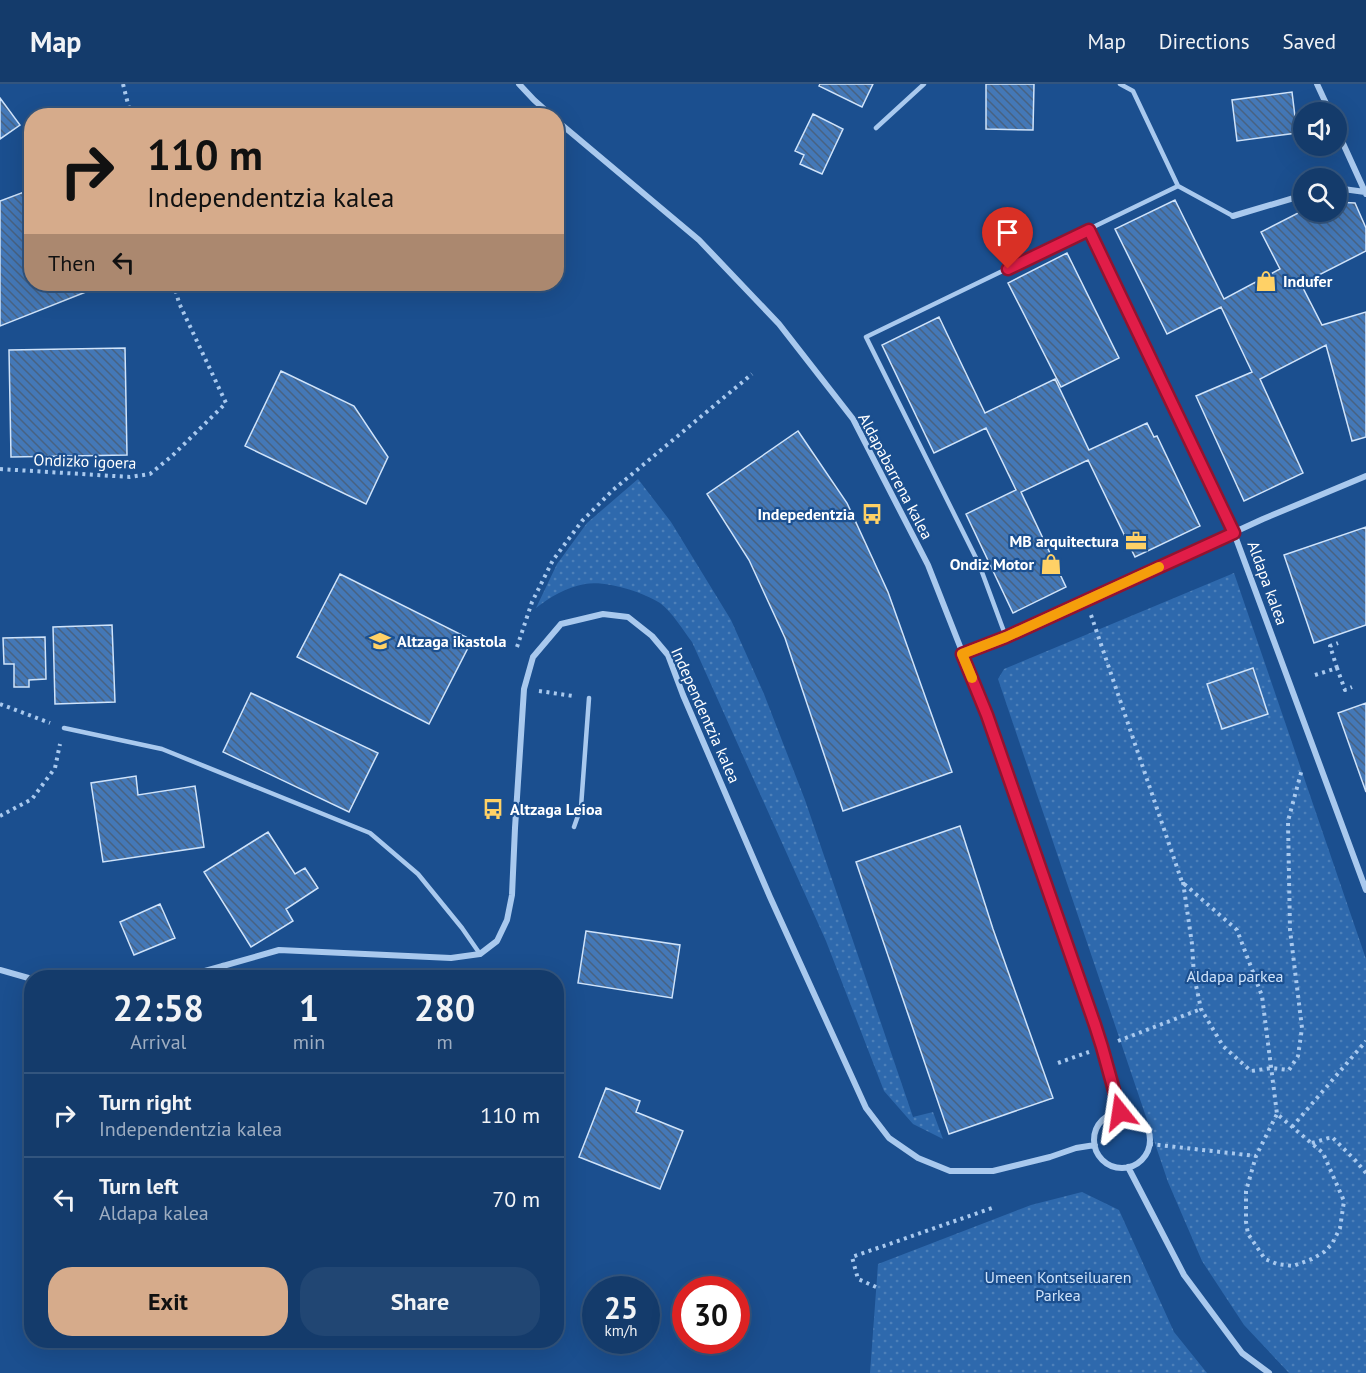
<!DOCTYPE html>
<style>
body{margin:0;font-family:"PT Sans",sans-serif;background:#214673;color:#f1f3f6;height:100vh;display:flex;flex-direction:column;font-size:22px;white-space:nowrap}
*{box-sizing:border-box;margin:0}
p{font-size:20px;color:#9dadc1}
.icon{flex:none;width:33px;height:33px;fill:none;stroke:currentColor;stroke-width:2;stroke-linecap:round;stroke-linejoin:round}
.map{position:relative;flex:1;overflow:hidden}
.side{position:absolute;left:24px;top:886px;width:540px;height:378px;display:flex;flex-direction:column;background:#143b6b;border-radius:24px;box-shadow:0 6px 24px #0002,0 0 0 2px #33557e}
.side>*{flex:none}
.guide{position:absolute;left:24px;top:24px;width:540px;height:183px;border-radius:24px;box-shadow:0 6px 24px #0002,0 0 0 2px #33557e;background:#d6ab8b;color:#111;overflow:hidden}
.controls{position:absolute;left:1293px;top:18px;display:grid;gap:12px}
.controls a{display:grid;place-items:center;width:54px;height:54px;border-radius:50%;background:#143b6b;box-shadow:0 6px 24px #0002,0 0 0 2px #33557e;font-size:30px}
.speed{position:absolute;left:582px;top:1192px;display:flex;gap:12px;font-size:30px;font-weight:700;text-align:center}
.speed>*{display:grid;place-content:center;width:78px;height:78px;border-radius:50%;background:#143b6b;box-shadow:0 6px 24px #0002,0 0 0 2px #33557e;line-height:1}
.speed small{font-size:15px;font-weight:400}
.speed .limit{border:9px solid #d22;background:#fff;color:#111}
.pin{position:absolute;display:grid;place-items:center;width:51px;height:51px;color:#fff;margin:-62px -26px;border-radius:50% 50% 50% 0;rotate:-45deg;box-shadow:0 0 6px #0007}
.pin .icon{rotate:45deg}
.me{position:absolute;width:66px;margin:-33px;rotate:345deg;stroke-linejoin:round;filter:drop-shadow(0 0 4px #0008)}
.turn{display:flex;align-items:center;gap:21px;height:126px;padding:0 24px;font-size:27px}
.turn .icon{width:78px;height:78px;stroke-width:2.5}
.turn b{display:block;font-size:42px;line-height:51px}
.then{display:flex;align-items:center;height:57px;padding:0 24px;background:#0003;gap:12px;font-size:22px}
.eta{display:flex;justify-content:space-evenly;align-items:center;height:102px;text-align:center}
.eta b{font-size:36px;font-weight:800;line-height:42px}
.cta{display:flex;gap:12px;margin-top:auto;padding:12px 24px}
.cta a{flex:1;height:69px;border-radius:24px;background:#d6ab8b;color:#111;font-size:24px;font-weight:800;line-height:69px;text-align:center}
.cta a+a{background:#214673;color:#f1f3f6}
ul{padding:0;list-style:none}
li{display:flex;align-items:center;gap:18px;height:84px;padding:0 24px;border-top:2px solid #33557e}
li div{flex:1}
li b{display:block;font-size:22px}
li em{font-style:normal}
header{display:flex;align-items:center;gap:36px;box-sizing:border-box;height:84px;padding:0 30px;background:#143b6b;border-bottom:2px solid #33557e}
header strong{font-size:28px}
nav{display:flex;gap:33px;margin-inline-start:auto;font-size:21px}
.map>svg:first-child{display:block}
</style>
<header>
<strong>Map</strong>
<nav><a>Map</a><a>Directions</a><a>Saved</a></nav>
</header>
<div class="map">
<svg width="1366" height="1289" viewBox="0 0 1366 1289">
<defs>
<pattern id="grass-dots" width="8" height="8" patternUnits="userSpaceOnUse" patternTransform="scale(1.5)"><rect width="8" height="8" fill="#2e69ad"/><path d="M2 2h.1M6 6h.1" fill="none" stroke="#4d80b9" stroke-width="1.8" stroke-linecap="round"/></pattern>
<pattern id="building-back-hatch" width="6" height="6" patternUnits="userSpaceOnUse" patternTransform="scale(1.5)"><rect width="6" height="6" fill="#4478b7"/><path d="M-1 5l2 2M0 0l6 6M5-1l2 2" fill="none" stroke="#486282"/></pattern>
</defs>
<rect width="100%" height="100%" fill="#1b4f8f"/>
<path fill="url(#grass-dots)" d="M638,395L671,438L731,536L764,610L805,716L913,1033L933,1028L943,1055L913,1040L884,1007L826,857L692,558C682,545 673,529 660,519C643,508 605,496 585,500C567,503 550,513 536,524L557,480L587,439Z
M1234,489L1366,875V1289H1289L1244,1241L1202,1177L1168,1098L998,595L1004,585Z
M1082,1108L1119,1126L1174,1248L1207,1289H870L878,1180L1031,1121Z"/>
<path fill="url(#building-back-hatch)" stroke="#cfe3fa" stroke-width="1.5" d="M820,0H873L862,23L819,2Z
M986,0H1034L1033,46L986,45Z
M1292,8L1297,49L1237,57L1232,16Z
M0,14L20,41L0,55Z
M813,30L843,45L822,90L800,80L804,71L795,67Z
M32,105V200H106L0,242V117Z
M1175,116L1224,215L1280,185L1261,148L1304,126L1306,129L1311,128H1336V118L1355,119L1366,144V167L1301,200L1322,241L1366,228V353L1352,357L1326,261L1260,295L1303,389L1244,417L1196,312L1252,288L1221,223L1167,250L1115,145Z
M1067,169L1119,274L1061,303L1008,199Z
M939,233L985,329L1055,295L1089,366L1147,339L1154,353L1157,352L1200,442L1135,473L1088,376L1021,408L1066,503L1013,529L966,430L1016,406L986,344L934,369L882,261Z
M125,264L127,371L11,373L9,266Z
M281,287L354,322L388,373L366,420L245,362Z
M798,347L847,419L888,508L952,688L843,727L785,554L749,476L707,410Z
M1366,443V541L1314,559L1284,471Z
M340,490L472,556L429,640L297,573Z
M112,541L115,618L55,620L53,543Z
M45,553L46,595L29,596V603H14V580H4L3,554Z
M1253,584L1268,630L1222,645L1207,600Z
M251,609L378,669L349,728L223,668Z
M1366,619V708L1338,629Z
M136,692L138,711L195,702L204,763L103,778L91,699Z
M960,742L993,845L1053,1014L949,1050L856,778Z
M268,748L295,790L305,784L318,804L286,825L293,837L251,863L204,788Z
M160,820L175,854L134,871L120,838Z
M586,847L680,861L672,914L578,899Z
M606,1004L640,1017L636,1028L683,1047L660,1105L579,1073Z"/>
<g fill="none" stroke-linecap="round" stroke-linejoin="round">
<path stroke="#a9c9ee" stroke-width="4" stroke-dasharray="3 4.5" stroke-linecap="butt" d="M123,0L131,32
M0,385L130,393L150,390L172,372L226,319L179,219L174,200
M1091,531L1182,798L1237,846L1262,912L1277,1030L1323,1069L1344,1117L1340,1144L1332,1160L1324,1168L1312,1175L1293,1182L1277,1180L1265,1175L1248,1150L1246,1138V1107L1256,1072L1277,1030
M517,563L532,518L553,476L582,437L613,406L752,290
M1337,584L1330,562L1338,559
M1315,591L1337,584L1345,606L1352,603
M539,607L573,612
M0,620L50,639
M0,732L32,715L55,684L60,660
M1183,798L1192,860L1194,892L1201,925L1223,962L1251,987L1272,984L1289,986L1298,972L1302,944L1290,846L1288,737L1302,685
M1118,957L1201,925
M1058,979L1089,968
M1292,1043L1366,957
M1312,1059L1332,1053L1355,1076L1366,1089
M1150,1060L1256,1072
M876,1203L858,1195L852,1173L992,1124"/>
<path stroke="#a9c9ee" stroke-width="4.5" d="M1120,0L1133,7L1178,102
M876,44L924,0
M1006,553L979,480L866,253L1178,102L1233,132
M64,644L162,665L370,749L418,790L462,844L480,870
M574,743L581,723L589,614
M223,881L225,894"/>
<path stroke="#a9c9ee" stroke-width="6" d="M519,0L534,16L552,32
M1317,0L1330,28
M556,36L699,156L779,240L853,335L928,481L987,631L1103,963L1120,1028
M1336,44L1366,110
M1336,104L1365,108
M1233,132L1304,111
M1089,146L1234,449L1366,806
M962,570L1006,553L1263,435L1366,392
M0,886L32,895
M135,894L205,887L279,866L451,874L480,870L497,857L507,836L512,811L515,744L524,605L533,573L561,540L603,530L628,533L652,552L668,571L683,611L770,813L866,1024L889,1054L918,1074L950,1087H993L1050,1073L1076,1064L1095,1061
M1094 1056a28 28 0 1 1 56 0a28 28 0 1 1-56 0Z
M1128,1083L1184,1191L1242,1269L1269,1289"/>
</g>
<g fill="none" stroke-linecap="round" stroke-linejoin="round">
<defs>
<path id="route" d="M1008,185L1089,146L1234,449L1006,553L962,570L987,631L1095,941L1102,963L1120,1028"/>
</defs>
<use href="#route" stroke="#92132f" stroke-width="15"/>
<use href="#route" stroke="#e11d48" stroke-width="10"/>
<path stroke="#f59e0b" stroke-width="10" d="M972,594L962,570L1006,553L1159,483"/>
</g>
<defs>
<symbol id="shop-bare" viewBox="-9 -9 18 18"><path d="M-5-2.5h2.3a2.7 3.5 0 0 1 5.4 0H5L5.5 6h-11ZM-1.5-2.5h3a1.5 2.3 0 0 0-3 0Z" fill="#ffd166" stroke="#1b4f8f" stroke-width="2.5" paint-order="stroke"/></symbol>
<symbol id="bus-bare" viewBox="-9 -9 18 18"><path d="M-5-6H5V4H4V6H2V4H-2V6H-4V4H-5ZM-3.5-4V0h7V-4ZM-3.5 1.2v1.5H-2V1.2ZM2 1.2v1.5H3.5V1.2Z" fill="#ffd166" stroke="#1b4f8f" stroke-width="2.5" paint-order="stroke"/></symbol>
<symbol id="office-bare" viewBox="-9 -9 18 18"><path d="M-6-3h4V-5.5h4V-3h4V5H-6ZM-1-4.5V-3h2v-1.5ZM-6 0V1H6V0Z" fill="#ffd166" stroke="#1b4f8f" stroke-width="2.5" paint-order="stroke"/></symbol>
<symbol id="school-bare" viewBox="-9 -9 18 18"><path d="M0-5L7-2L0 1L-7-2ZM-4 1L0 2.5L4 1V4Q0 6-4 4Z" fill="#ffd166" stroke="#1b4f8f" stroke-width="2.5" paint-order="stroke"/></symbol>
</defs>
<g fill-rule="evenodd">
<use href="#shop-bare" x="1251" y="182" width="30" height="30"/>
<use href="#bus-bare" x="857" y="415" width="30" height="30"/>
<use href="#office-bare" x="1121" y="442" width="30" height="30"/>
<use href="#shop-bare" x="1036" y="465" width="30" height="30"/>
<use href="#school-bare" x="365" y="542" width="30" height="30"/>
<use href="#bus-bare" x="478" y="710" width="30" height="30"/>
</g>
<g text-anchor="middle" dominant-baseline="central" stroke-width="4.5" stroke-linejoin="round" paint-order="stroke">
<g font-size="16" font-weight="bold" fill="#fff" stroke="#1b4f8f" text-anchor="start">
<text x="1283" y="197">Indufer</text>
<text x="855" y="430" text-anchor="end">Indepedentzia</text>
<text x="1119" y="457" text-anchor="end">MB arquitectura</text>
<text x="1034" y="480" text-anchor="end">Ondiz Motor</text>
<text x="397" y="557">Altzaga ikastola</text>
<text x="510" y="725">Altzaga Leioa</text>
</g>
<g font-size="16" fill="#fff" stroke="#1b4f8f">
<text transform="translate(85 377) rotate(2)">Ondizko igoera</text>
<text transform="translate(896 392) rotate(62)">Aldapabarrena kalea</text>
<text transform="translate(1268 499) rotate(70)">Aldapa kalea</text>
<text transform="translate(706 631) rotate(66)">Independentzia kalea</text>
</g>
<g font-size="16" fill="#cfe3fa" stroke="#1b4f8f">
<text x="1235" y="892">Aldapa parkea</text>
<text x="1058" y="1193">Umeen Kontseiluaren<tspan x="1058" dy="18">Parkea</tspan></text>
</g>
</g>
</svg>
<div class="controls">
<a><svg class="icon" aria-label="sound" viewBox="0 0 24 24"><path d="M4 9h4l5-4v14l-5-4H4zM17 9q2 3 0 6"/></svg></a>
<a><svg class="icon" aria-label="search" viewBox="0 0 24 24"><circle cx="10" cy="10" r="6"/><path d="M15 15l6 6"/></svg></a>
</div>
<div class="speed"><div>25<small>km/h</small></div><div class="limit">30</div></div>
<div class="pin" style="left:1008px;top:185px;background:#d93025"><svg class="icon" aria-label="arrive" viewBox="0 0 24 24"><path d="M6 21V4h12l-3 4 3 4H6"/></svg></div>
<svg class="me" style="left:1120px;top:1028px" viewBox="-20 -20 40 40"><path d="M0-17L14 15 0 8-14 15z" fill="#e11d48" stroke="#fff" stroke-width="4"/></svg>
<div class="guide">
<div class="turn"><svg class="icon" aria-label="right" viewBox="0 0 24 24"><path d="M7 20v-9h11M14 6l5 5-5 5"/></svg><div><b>110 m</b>Independentzia kalea</div></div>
<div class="then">Then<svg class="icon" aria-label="left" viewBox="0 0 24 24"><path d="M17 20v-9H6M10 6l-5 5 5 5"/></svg></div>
</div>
<section class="side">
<div class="eta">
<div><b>22:58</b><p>Arrival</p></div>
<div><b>1</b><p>min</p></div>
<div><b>280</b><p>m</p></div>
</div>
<ul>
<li><svg class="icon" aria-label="right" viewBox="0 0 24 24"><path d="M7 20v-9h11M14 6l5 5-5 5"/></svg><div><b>Turn right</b><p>Independentzia kalea</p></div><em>110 m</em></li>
<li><svg class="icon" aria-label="left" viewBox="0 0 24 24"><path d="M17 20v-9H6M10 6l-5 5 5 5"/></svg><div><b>Turn left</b><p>Aldapa kalea</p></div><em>70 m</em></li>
</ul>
<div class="cta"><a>Exit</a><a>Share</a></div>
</section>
</div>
